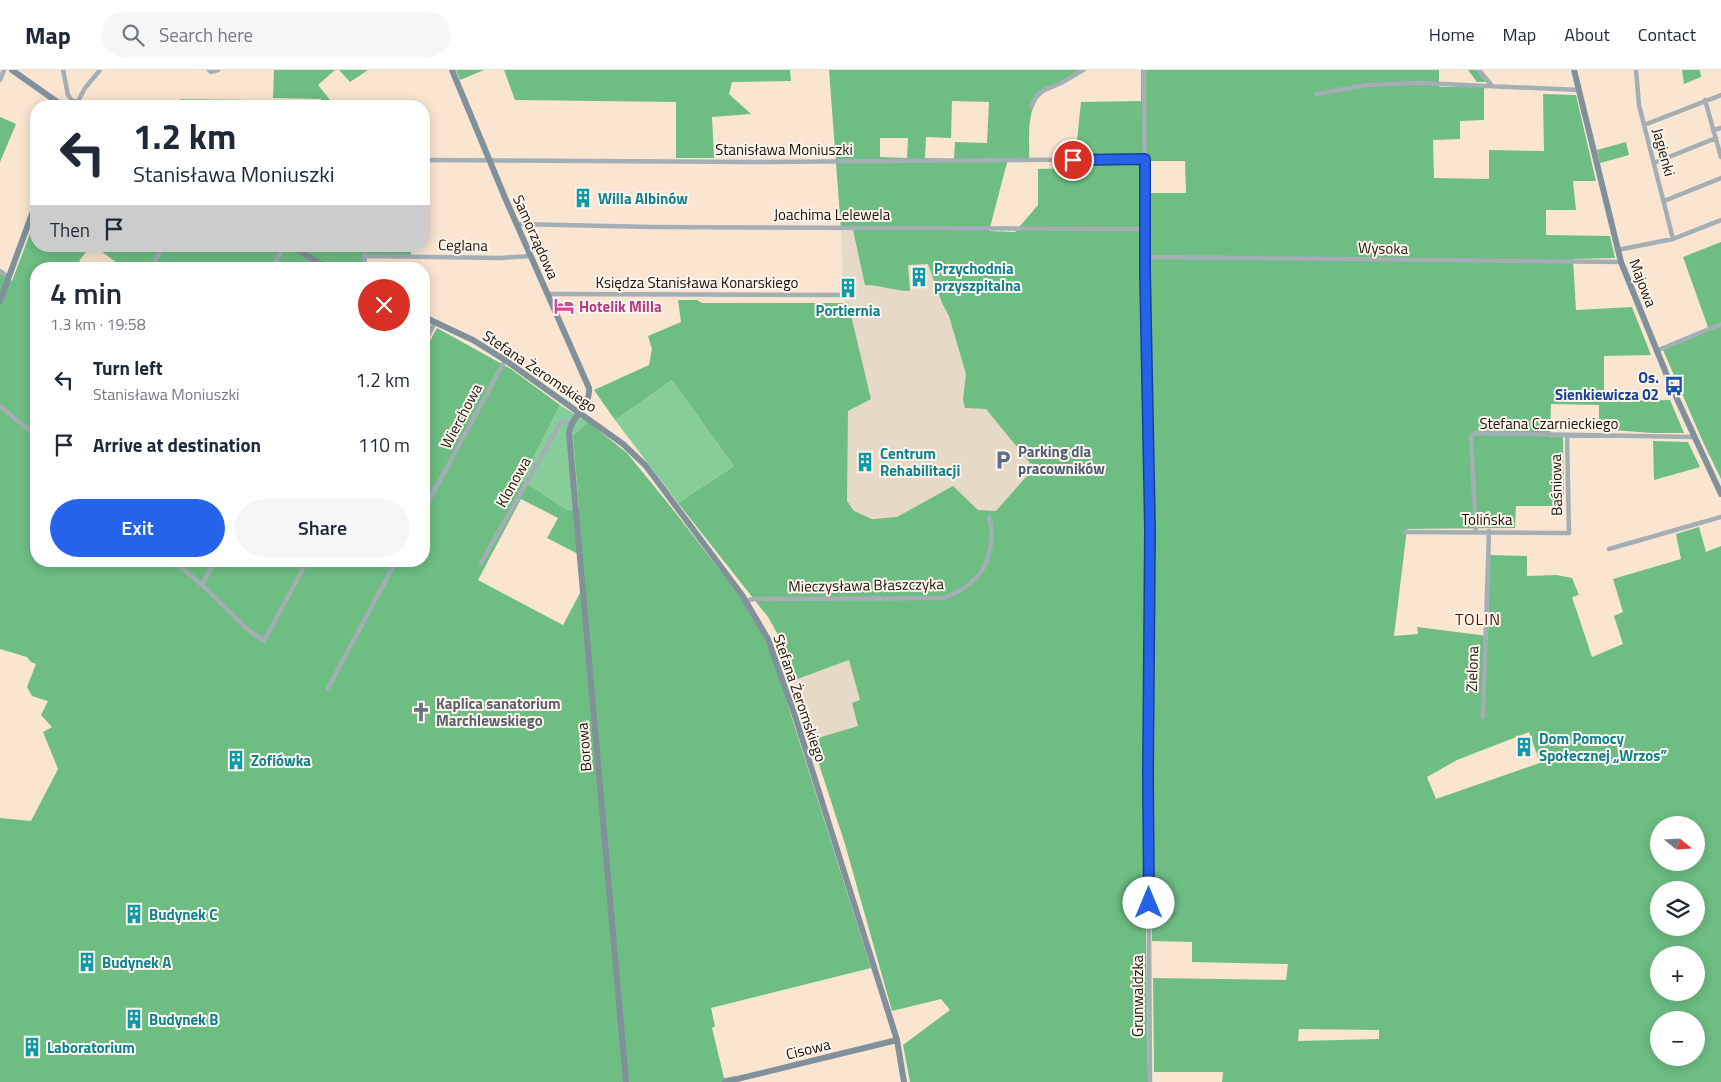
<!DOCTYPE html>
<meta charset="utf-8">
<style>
body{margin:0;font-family:"Titillium Web",sans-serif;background:#f6f6f7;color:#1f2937;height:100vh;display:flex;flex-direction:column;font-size:19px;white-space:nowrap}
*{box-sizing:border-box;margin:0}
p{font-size:16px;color:#747a83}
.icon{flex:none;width:28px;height:28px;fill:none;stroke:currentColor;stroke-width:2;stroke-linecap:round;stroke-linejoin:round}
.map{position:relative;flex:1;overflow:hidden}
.details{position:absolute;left:30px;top:192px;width:400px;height:305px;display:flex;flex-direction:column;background:#fff;border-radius:20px;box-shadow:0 2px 12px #0003}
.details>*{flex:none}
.banner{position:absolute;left:30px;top:30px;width:400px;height:152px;border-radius:20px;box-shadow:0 2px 12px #0003;background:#fff;color:#1f2937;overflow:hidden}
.needle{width:32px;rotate:108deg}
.fabs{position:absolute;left:1650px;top:746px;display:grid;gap:10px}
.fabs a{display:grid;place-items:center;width:55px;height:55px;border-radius:50%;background:#fff;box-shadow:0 2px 12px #0003;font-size:25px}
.pin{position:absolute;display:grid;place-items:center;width:42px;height:42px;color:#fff;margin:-21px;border:2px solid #fff;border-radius:50%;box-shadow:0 1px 5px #0007}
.me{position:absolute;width:55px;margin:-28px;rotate:0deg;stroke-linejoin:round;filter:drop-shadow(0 0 4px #0008)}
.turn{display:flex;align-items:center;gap:18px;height:105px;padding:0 20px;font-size:22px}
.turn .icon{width:65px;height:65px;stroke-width:2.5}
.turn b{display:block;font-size:35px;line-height:42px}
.then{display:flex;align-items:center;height:48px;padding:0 20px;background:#0003;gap:10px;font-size:19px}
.round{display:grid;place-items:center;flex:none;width:52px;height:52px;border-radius:26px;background:#f6f6f7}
.headline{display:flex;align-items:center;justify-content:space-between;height:85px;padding:0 20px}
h1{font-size:30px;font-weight:600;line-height:38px}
.primary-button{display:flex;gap:10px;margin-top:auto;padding:10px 20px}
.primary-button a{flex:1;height:58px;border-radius:30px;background:#2563eb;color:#fff;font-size:20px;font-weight:600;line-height:58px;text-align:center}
.primary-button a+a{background:#f6f6f7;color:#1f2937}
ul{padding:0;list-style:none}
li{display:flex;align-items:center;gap:15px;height:65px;padding:0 20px}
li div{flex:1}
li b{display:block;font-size:19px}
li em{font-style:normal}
header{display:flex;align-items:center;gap:30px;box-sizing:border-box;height:70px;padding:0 25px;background:#fff;border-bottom:1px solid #e0e1e3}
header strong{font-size:24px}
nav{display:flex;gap:28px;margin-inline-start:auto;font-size:18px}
.search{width:350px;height:45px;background:#f6f6f7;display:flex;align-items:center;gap:12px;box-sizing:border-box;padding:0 18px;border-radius:28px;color:#747a83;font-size:19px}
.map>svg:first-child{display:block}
</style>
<header>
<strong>Map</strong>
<div class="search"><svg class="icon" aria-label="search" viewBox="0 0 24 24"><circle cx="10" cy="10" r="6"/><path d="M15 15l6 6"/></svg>Search here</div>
<nav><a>Home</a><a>Map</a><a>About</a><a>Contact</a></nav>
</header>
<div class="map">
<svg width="1721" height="1012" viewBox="0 0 1721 1012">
<rect width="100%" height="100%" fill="#f9e5d0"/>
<path fill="#e6d9c6" d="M841,160L976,162L1071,447L772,448L658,291L649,271L684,255L685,233H844Z
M849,590L860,630L852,633L858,657L811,670L792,611Z"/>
<path fill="#87cd99" d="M180,29L257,30L267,32L261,36H180Z
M672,310L734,396L678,433L615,350Z
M560,335L588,352L573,366L579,438L567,440L522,410Z"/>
<path fill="#6ebe84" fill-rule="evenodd" d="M274,0H335L318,15L335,36H321V29L273,28Z
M339,0H368L350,12Z
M456,0H484L460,10Z
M504,0H790L791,11L732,12L729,24L751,44L712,47L714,88H676V32L515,30Z
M829,0H1087C1073,9 1058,14 1045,22C1025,35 1030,69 1029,89H1008L989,161L1015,162L1038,135V99L1074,98L1081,32L1141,31V0H1439V17H1484V50L1460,51V69L1433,70L1434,108L1489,109V80L1544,81L1543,24L1576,25L1596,111H1573L1576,140H1546V165L1610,166L1615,188L1573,189L1576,240L1632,237L1651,285L1604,286V331L1670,330L1684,363H1652L1599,359V335L1551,334L1550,367H1563L1564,436H1516L1515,458L1407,459L1394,566L1418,564L1417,557L1488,566L1490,485L1527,486V506L1557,505L1572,508L1579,525L1572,527L1592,587L1623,574L1614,546L1623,542L1613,509L1681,489L1676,464L1699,457L1706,482L1721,476V1012H1222L1223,1002H1154L1153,908L1286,910L1288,894L1192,892V872L1152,871V461L1146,191H1142L1144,266V700L1148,1012H910L903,975L950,940L941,929L892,941L845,774L811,670L858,656L852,633L860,630L849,590L792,611L777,563L768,547L678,433L734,396L672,310L615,350L594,320L649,295L652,279L648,266L681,252L678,230H697L702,233H848L871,329L848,341L847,431L854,441L872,449L897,447L953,416L978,440L996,441L1034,398L986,339L965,338L963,330L966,304L949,246L942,233L928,194L908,195L910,221C894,221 881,215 865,215L853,160H841ZM952,31L989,32L987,73L955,72L954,89L925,88L926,67L951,68ZM880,68H908L907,88L880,87ZM1146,91H1185L1186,123H1147ZM1529,662L1540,693L1436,729L1427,707L1457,690ZM1659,755H1696V792H1659ZM1659,820H1696V858H1659ZM1659,885H1696V922H1659ZM1659,950H1696V988H1659ZM1299,959L1379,960V969L1298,971Z
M1468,0H1476L1486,12H1477Z
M1682,0H1700L1701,7L1684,14Z
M0,47L16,54L0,92Z
M1626,72L1629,85L1600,93L1597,80Z
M36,148V176H79L86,182L79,191L89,199H36V491H424V282L437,258L511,299L560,335L522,410L567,440L579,438L573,366L588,352L627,383L671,437L739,525L764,567L773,588L871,898L711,938L715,956L712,958L724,1008L736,1006L737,1012H0V748L31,751L58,699L43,662L52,657L41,645L48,631L32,626L27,617L36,594L31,592L27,587L0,579V203L12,211ZM521,429L558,448L547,468L578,484L581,521L563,555L478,510Z
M1721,172V409L1703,372L1663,280L1709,260L1683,187Z
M103,176H411V185H367L366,199H113L117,193L101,181Z
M1653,371L1688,372L1700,397L1654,410Z"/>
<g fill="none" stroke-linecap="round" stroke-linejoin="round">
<path stroke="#a3aeb5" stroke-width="4.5" d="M63,0L68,25L73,32
M209,0L211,2L218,0
M1144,0L1145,187L1150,459L1148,705L1150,1012
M1479,0L1492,16
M1636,0L1639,35L1673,169
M0,10L4,0
M1317,24L1367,15L1420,13L1579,20
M1705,30L1721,87
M77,33L85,18L100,0
M1031,37L1037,25L1042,21L1061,13L1083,0
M1644,55L1721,25
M1713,60L1721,58
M424,90L753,92L1145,89
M1654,93L1716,68
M1664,131L1721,108
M517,154L653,157L1146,159
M364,176L365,199
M1617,180L1673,169L1721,150
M365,186L500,188L531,186
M1145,187L1621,192
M151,199L163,176
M272,199L284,176
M0,201L9,207
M548,224L845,225
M424,274L435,252
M1656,281L1721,254
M0,336L36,366
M424,440L505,290
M1404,462L1569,463L1567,365
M1476,462L1471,367L1475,363L1694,367
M1609,479L1721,447
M174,491L202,515L247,559L264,571L307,491
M481,493L561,352L565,351L571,354
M202,515L215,491
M746,531L753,529L944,528C957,523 967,517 977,507C990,493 995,464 989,447
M328,618L396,491
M1483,647L1489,461"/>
<path stroke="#81919b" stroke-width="6" d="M12,0L63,36
M452,0L506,130L589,318C591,336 571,346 569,363L626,1012
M1574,0L1621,192L1672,318L1721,424
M68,36L71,33L75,32L81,36
M291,176L329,199
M0,231L36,133
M424,247L473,270L505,290L623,374L646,396L742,525L768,569L795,646L897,970L904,1012
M725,1012L897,970"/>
</g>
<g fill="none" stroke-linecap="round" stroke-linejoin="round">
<defs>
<path id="route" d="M1073,90L1145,89V201L1150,459L1148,705L1149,833"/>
</defs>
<use href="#route" stroke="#184099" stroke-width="12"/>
<use href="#route" stroke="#2563eb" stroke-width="9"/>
</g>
<defs>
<symbol id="building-bare" viewBox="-9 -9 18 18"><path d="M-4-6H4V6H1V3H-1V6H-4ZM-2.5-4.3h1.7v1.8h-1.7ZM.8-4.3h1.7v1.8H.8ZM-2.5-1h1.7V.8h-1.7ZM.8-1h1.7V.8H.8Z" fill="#0f9aa8" stroke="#fdf5ec" stroke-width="2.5" paint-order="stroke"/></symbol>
<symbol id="hotel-bare" viewBox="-9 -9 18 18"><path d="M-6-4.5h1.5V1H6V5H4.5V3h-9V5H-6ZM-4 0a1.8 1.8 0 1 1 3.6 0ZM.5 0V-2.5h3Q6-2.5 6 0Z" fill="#d1479c" stroke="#fdf5ec" stroke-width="2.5" paint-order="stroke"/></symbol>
<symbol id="bus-bare" viewBox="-9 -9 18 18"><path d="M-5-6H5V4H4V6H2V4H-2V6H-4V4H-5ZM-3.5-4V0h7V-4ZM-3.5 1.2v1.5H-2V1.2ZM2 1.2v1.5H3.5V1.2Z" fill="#1a4fb4" stroke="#fdf5ec" stroke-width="2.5" paint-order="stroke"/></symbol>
<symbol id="parking-bare" viewBox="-9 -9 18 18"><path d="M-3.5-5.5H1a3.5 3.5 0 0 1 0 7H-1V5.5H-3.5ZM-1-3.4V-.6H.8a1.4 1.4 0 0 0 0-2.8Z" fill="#5c6f8a" stroke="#fdf5ec" stroke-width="2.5" paint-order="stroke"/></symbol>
<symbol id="church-bare" viewBox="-9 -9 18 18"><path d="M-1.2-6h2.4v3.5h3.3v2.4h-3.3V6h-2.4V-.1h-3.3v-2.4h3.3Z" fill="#6b7280" stroke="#fdf5ec" stroke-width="2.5" paint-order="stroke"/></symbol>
</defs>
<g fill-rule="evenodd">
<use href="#building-bare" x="569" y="114" width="28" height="28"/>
<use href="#building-bare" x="905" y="193" width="28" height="28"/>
<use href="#building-bare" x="834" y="204" width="28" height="28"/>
<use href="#hotel-bare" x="550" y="222" width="28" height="28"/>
<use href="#bus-bare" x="1660" y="302" width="28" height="28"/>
<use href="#parking-bare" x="989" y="376" width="28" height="28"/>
<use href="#building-bare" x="851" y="378" width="28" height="28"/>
<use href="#church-bare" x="407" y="628" width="28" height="28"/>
<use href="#building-bare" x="1510" y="663" width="28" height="28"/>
<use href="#building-bare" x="222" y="676" width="28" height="28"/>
<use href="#building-bare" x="120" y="830" width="28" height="28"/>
<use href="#building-bare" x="73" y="878" width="28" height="28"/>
<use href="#building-bare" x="120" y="935" width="28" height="28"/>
<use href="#building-bare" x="18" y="963" width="28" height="28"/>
</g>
<g text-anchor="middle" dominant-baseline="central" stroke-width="4" stroke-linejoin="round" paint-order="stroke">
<g font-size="15" fill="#1b140c" stroke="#fdf5ec">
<text x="784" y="79">Stanisława Moniuszki</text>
<text transform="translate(1664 82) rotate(75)">Jagienki</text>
<text x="832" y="144">Joachima Lelewela</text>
<text transform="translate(536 167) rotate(66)">Samorządowa</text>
<text transform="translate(463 175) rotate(1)">Ceglana</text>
<text transform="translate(1383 178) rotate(1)">Wysoka</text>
<text x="697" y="212">Księdza Stanisława Konarskiego</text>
<text transform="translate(1643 213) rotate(69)">Majowa</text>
<text transform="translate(540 301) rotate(34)">Stefana Żeromskiego</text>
<text transform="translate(461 346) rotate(-62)">Wierchowa</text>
<text x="1549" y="353">Stefana Czarnieckiego</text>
<text transform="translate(513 412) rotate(-61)">Klonowa</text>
<text transform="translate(1556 415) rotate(-91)">Baśniowa</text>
<text x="1487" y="449">Tolińska</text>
<text transform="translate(866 515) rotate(-1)">Mieczysława Błaszczyka</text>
<text transform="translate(1472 599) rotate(-88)">Zielona</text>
<text transform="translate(800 628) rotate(71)">Stefana Żeromskiego</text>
<text transform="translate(584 677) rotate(-95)">Borowa</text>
<text transform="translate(1137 926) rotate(-90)">Grunwaldzka</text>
<text transform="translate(808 979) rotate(-14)">Cisowa</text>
</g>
<g font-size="15" font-weight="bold" fill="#0d838f" stroke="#fdf5ec" text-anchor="start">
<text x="598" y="128">Willa Albinów</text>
<text x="934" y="198">Przychodnia<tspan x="934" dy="17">przyszpitalna</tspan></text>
<text x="848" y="240" text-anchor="middle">Portiernia</text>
<text x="880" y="383">Centrum<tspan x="880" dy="17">Rehabilitacji</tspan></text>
<text x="1539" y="668">Dom Pomocy<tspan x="1539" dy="17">Społecznej „Wrzos”</tspan></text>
<text x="251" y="690">Zofiówka</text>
<text x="149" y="844">Budynek C</text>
<text x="102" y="892">Budynek A</text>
<text x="149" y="949">Budynek B</text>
<text x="47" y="977">Laboratorium</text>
</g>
<g font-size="15" font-weight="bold" fill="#b23c85" stroke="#fdf5ec" text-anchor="start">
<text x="579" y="236">Hotelik Milla</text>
</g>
<g font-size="15" font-weight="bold" fill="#164399" stroke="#fdf5ec" text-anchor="end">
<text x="1659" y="307">Os.<tspan x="1659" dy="17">Sienkiewicza 02</tspan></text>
</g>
<g font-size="15" font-weight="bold" fill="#4e5e75" stroke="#fdf5ec" text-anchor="start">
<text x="1018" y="381">Parking dla<tspan x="1018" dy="17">pracowników</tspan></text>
</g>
<g font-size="15" font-weight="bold" fill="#5b616d" stroke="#fdf5ec" text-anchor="start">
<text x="436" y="633">Kaplica sanatorium<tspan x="436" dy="17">Marchlewskiego</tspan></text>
</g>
<g font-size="16" letter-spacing="1" fill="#510f01" stroke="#fdf5ec">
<text x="1478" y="549">TOLIN</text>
</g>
</g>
</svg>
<div class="fabs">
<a><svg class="needle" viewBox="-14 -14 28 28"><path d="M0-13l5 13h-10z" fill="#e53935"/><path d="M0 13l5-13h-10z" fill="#747a83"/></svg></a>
<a><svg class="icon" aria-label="layers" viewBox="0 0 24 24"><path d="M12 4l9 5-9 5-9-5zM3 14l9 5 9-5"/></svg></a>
<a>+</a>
<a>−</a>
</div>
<div class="pin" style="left:1073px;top:90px;background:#d93025"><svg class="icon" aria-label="arrive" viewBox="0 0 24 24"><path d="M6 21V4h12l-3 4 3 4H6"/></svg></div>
<svg class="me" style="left:1149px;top:833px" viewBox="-20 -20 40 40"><circle r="19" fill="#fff"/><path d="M0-13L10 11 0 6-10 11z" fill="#2563eb"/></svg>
<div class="banner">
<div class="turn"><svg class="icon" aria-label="left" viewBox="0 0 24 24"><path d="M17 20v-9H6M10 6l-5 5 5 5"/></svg><div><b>1.2 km</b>Stanisława Moniuszki</div></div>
<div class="then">Then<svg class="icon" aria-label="arrive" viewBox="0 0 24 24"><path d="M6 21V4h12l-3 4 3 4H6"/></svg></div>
</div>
<section class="details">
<div class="headline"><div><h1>4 min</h1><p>1.3 km · 19:58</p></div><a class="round" style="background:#d93025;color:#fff"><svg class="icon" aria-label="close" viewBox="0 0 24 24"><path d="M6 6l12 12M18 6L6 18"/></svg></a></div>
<ul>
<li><svg class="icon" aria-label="left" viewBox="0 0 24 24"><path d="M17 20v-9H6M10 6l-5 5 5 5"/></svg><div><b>Turn left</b><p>Stanisława Moniuszki</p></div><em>1.2 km</em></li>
<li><svg class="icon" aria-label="arrive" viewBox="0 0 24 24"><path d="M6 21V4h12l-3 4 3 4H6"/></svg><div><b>Arrive at destination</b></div><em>110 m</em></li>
</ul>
<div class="primary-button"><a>Exit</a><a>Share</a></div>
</section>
</div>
